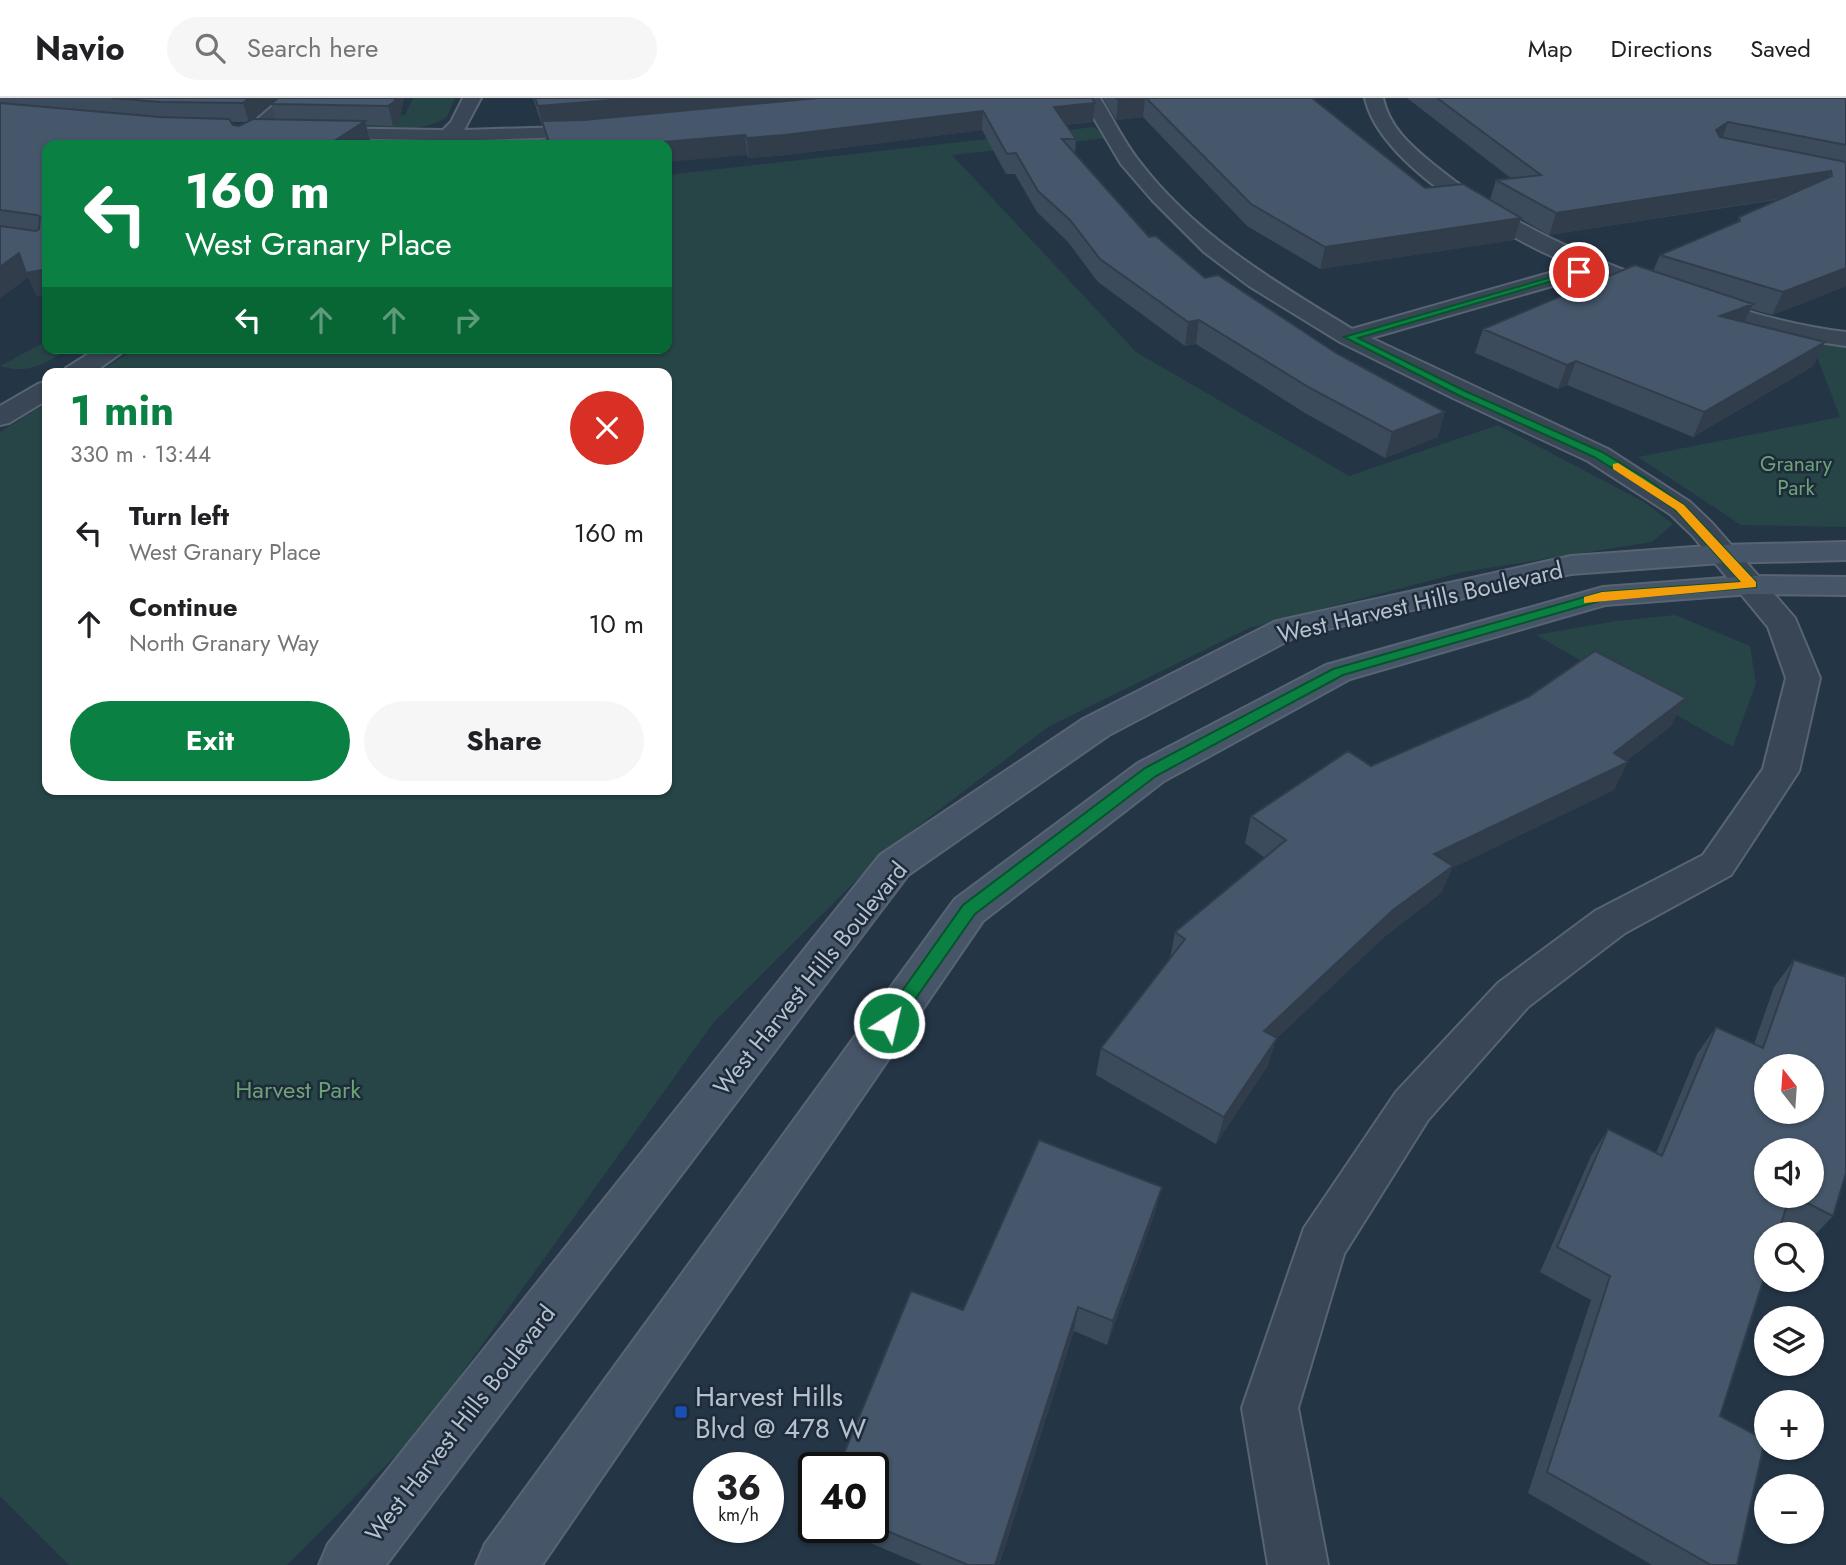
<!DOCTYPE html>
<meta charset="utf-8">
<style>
body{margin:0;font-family:Jost,sans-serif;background:#f6f6f6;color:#202124;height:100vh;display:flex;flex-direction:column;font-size:26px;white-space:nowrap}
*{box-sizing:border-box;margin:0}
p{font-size:23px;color:#757577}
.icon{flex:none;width:38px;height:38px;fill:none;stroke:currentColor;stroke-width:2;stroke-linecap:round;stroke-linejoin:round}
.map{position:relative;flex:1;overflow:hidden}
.sheet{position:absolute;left:42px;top:270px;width:630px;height:427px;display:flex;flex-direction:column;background:#fff;border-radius:14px;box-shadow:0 2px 5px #0004}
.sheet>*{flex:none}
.top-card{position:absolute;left:42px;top:42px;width:630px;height:214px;border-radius:14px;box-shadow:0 2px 5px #0004;background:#0b8043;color:#fff;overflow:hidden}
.needle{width:46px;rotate:343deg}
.fabs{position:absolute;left:1754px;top:956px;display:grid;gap:14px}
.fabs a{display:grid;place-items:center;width:70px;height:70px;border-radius:50%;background:#fff;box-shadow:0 2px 5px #0004;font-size:35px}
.speed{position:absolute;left:693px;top:1354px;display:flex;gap:14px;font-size:35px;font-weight:700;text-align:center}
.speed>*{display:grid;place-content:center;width:91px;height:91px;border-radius:50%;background:#fff;box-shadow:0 2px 5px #0004;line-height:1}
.speed small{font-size:18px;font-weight:400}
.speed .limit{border:4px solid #111;border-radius:10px;background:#fff;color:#111}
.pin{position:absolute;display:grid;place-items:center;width:60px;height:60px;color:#fff;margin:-30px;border:4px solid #fff;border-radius:50%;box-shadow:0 2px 7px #0007}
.me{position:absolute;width:77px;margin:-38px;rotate:35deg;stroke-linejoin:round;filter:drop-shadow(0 0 5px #0008)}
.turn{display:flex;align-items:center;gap:24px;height:147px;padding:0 28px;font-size:32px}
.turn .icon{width:91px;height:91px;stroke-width:2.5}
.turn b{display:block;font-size:49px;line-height:60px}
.lanes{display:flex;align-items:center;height:66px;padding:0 28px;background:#0003;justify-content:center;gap:35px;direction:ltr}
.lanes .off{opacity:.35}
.round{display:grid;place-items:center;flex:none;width:74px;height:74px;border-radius:37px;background:#f6f6f6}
.headline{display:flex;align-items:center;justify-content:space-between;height:119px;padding:0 28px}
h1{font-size:42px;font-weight:700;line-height:52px;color:#0b8043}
.action{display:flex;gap:14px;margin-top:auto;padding:14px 28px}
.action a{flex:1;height:80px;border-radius:42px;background:#0b8043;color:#fff;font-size:28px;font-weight:700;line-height:80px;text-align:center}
.action a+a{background:#f6f6f6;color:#202124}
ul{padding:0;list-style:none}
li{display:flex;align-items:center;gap:21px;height:91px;padding:0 28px}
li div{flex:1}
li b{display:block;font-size:26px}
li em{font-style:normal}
header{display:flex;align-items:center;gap:42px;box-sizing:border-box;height:98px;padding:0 35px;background:#fff;border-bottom:2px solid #e0e0e0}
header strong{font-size:33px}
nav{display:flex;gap:38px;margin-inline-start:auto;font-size:24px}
.search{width:490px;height:63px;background:#f6f6f6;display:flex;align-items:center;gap:18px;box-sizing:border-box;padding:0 24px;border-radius:38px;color:#757577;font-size:26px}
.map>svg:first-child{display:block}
</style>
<header>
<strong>Navio</strong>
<div class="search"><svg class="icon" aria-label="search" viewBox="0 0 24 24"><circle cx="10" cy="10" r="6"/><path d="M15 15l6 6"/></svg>Search here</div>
<nav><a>Map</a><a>Directions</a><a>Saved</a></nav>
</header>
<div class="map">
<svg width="1846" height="1467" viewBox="0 0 1846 1467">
<rect width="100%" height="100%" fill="#243546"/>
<path fill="#274547" d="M413,0H455L447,19C418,39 354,30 320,29L384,22L405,17Z
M1094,29L1107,40L952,57L1136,254L1349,378L1498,327L1644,404L1673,426L1652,444L1463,474L1249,530L1048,629L888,751L714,924L421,1332L287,1467H69L0,1398V334L47,305V691H667V275H97L137,250H667V77Z
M1810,241L1846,246V429L1741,427L1638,359L1840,319Z
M47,243V250H71C44,265 31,277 0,268Z
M1675,517L1750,548L1756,585L1733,649L1536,537L1616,523Z"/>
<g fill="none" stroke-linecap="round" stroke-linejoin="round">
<defs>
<path id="street" d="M282,0H302L247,47H227Z
M463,0H481L464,32L595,28L604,33L595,38L452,43L448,47H428L431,42L316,40L307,35L316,30L443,32L451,24Z
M1082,0H1100C1113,21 1124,44 1139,63C1195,137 1275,184 1352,231L1574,168C1513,143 1380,70 1365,0H1383C1389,29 1411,48 1433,66C1506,126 1593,163 1682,193C1736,211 1789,227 1846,234V248L1805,242L1737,225L1594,176L1371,240L1608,351L1690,404L1712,425L1795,520L1820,580L1799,673L1731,777L1625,835L1528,909L1428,1022L1344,1156L1298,1310L1328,1467H1268L1242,1310L1304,1130L1396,994L1498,885L1595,813L1703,757L1763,671L1786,580L1768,529L1692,437L1670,416L1588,363L1453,300L1340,244L1249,188L1204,154L1153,103L1121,66Z
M98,250H128L93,275H63L66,270Z
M47,283V302L9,325L0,327V308L38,286Z"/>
<path id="secondary" d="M1846,444V462L1721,465L1571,476L1297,538L1109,637L908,777L386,1467H319L328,1446L880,757L1083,621L1274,524L1286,521L1571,458L1721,447Z
M1751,478L1846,479V497L1751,496L1605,507L1350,581L1164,683L983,823L542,1467H476L485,1446L955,801L1138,665L1326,567L1603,489Z"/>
</defs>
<use href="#street" stroke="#586472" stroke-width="4"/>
<use href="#secondary" stroke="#586472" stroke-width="4"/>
<use href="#street" fill="#394655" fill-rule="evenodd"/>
<use href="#secondary" fill="#475569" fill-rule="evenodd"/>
</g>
<path fill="#3c4b5c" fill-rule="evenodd" d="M0,0H404L399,24L393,28L366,27L370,43L47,47V196L37,198L28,179L0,200ZM271,6L276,21H253L267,10ZM231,24H246L239,28L233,27Z
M533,0H1092L1093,24L1066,27L1076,41L1075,55L1149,139L1205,180L1438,339L1385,360L1305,315L1196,246L1185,248L1098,184L1068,144L1037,114L1015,76H1006L982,32L786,57L748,60L747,57L667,47H547L543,28H542Z
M1103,0H1312L1425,90L1490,102L1496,82L1512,81L1407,0H1846V188L1772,217L1751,211L1745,224L1825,244L1813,268L1693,339L1567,287L1558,291L1475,255L1483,231L1653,173L1660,157L1737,125L1739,119L1781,101L1549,137L1521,121L1514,142L1320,171L1247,128L1143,19L1116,22Z
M1671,628L1626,663L1614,692L1452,770L1441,795L1383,840L1276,941L1268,967L1216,1046L1096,977L1101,950L1170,861L1175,834L1265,760L1245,745L1251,718Z
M1794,862L1845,878L1846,874V1075L1833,1118L1811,1141V1136H1793L1780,1129L1720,1318L1737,1467H1652L1528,1395L1591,1202L1540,1174L1591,1058L1608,1031L1656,1055L1697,956L1716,929L1754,946L1774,889Z
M1162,1089L1155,1114L1107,1247L1074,1233L999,1467H922L835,1430H873V1370L963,1212Z"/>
<path fill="#313d4b" d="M249,0H279L249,24L243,5Z
M395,0H404L399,24L393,28L388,8Z
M637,0H828L544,28L542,23L543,28H542L538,8Z
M1138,0H1145L1143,19L1116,22L1118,2Z
M1095,5L1093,24L1053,28L1054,9Z
M983,13L982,32L786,57L748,60L747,40Z
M365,23L370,43L364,47H328Z
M1728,24L1721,44L1716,32Z
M745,37L747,57L667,64V47H627Z
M1831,73L1821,94L1549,137L1556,115Z
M1521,120L1514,142L1320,171L1325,149Z
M19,155L47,171V196L37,198L28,179L0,200V169Z
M1846,170V188L1772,217L1783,194Z
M1753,206L1742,229L1720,218Z
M1199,222L1196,246L1185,248L1188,224Z
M1825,244L1813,268L1693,339L1704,314Z
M1576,263L1567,287L1558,291L1567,267Z
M1445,314L1438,339L1385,360L1392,334Z
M1686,600L1671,628L1619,668L1628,664L1614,692L1452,770L1441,795L1383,840L1276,941L1268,967L1216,1046L1224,1019L1264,933L1434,756L1614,655Z
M1162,1089L1155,1114L1107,1247L1113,1223Z
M1078,1209L1074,1233L999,1467H995Z"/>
<path fill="#46576b" stroke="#313d4b" stroke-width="2" fill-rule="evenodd" d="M112,0H249L243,5L160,4Z
M278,0H395L394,4L388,8L271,6Z
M535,0H637L538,8Z
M818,0H1092L1095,5L1054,9L1076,41H1062L1149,139L1156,138L1205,180L1218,177L1336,255L1445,314L1392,334L1310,290L1199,222L1188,224L1100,161L1070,122L1038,93L1016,55L1007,56L983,13L785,37L747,40L745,37L627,47H550L542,23L584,22Z
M1116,0H1138L1118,2Z
M1146,0H1312L1425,90L1463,86L1521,120L1325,149L1251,106Z
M1437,0H1846V47L1728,24L1716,32L1720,39L1846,64V170L1783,194L1660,157L1740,123L1739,119L1832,78L1831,73L1556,115L1496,82L1541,77Z
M0,5L159,19L229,21L233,27L239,28L253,21L365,23L328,47H47V171L26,175L19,155L0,169V128L36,133L39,131L40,119L37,117L0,112Z
M1635,167L1753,206L1720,218L1825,244L1704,314L1576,263L1567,267L1483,231Z
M1595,553L1686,600L1614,655L1628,664L1434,756L1453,768L1393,812L1264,933L1277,940L1224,1019L1101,950L1185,841L1175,834L1286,742L1251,718L1348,653L1371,668L1528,599Z
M1794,862L1846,879V1075L1833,1118L1791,1097H1811V1052H1766V1097H1790L1778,1136H1766V1174L1720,1318L1765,1342L1737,1467H1711L1547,1374L1610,1178L1557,1149L1608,1031L1662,1058L1716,929L1763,950ZM1766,968H1811V1013H1766Z
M1039,1042L1162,1089L1113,1223L1078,1209L995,1467H968L873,1427V1370H838L911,1193L963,1212Z"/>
<path fill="#0b8043" stroke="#07532c" stroke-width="2" d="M1576,172L1583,174L1358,240L1465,293L1602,354L1645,380L1684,407L1756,484V489L1603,502L1343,577L1156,678L975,816L895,930L889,932L883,930L880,925L883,920L963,807L1145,670L1333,571L1602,494L1741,484L1676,412L1636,385L1594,359L1458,297L1344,239Z"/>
<path fill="#f59e0b" d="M1618,365L1684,407L1756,484V489L1584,505V499L1602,494L1741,484L1676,412L1613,371V366Z"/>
<rect fill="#1a4fb4" stroke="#1e2b3b" stroke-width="2.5" x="674" y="1307" width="14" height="14" rx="3.5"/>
<g text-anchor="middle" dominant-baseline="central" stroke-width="5" stroke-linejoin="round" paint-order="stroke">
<g font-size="21" fill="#6ca275" stroke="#1e2b3b">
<text x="1796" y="366">Granary<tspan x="1796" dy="24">Park</tspan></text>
</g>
<g font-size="24" fill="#b7c1ce" stroke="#1e2b3b">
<text transform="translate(1420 504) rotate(-13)">West Harvest Hills Boulevard</text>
<text transform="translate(810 880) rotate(-51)">West Harvest Hills Boulevard</text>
<text transform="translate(460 1325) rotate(-52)">West Harvest Hills Boulevard</text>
</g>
<g font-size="24" fill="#6ca275" stroke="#1e2b3b">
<text x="298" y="991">Harvest Park</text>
</g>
<g font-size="28" fill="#b7c1ce" stroke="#1e2b3b" text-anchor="start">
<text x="695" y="1298">Harvest Hills<tspan x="695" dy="32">Blvd @ 478 W</tspan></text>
</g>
</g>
</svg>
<div class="fabs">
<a><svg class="needle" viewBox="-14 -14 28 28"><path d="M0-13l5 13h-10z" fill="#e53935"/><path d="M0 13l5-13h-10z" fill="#757577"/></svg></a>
<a><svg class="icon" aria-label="sound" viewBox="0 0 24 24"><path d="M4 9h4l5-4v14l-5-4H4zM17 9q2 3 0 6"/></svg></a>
<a><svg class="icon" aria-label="search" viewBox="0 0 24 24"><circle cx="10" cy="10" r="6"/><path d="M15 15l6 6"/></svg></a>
<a><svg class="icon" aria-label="layers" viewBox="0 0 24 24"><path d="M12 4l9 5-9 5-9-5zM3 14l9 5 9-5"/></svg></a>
<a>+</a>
<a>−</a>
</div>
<div class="speed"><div>36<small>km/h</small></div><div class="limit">40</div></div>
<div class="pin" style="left:1579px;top:174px;background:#d93025"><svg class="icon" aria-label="arrive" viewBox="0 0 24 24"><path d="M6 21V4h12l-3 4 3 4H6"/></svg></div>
<svg class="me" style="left:889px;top:925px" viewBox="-20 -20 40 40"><circle r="17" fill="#0b8043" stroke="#fff" stroke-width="3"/><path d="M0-11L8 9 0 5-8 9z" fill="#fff"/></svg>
<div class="top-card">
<div class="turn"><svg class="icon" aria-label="left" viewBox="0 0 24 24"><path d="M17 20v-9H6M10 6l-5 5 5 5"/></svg><div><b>160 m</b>West Granary Place</div></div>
<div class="lanes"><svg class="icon" aria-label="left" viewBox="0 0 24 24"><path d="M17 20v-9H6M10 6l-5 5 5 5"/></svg><svg class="icon off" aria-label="ahead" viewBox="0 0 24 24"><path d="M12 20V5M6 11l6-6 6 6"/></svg><svg class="icon off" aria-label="ahead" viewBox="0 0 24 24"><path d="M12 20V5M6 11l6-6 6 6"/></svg><svg class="icon off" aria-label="right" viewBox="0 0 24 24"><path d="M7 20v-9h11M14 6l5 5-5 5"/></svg></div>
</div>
<section class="sheet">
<div class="headline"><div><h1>1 min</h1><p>330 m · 13:44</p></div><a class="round" style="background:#d93025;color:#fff"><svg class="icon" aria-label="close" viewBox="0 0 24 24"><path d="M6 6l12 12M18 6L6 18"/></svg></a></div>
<ul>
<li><svg class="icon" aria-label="left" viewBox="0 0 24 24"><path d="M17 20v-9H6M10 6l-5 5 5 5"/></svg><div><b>Turn left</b><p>West Granary Place</p></div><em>160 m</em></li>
<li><svg class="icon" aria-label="ahead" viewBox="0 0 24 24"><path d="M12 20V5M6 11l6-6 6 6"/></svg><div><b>Continue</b><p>North Granary Way</p></div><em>10 m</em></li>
</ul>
<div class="action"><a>Exit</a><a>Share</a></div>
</section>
</div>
